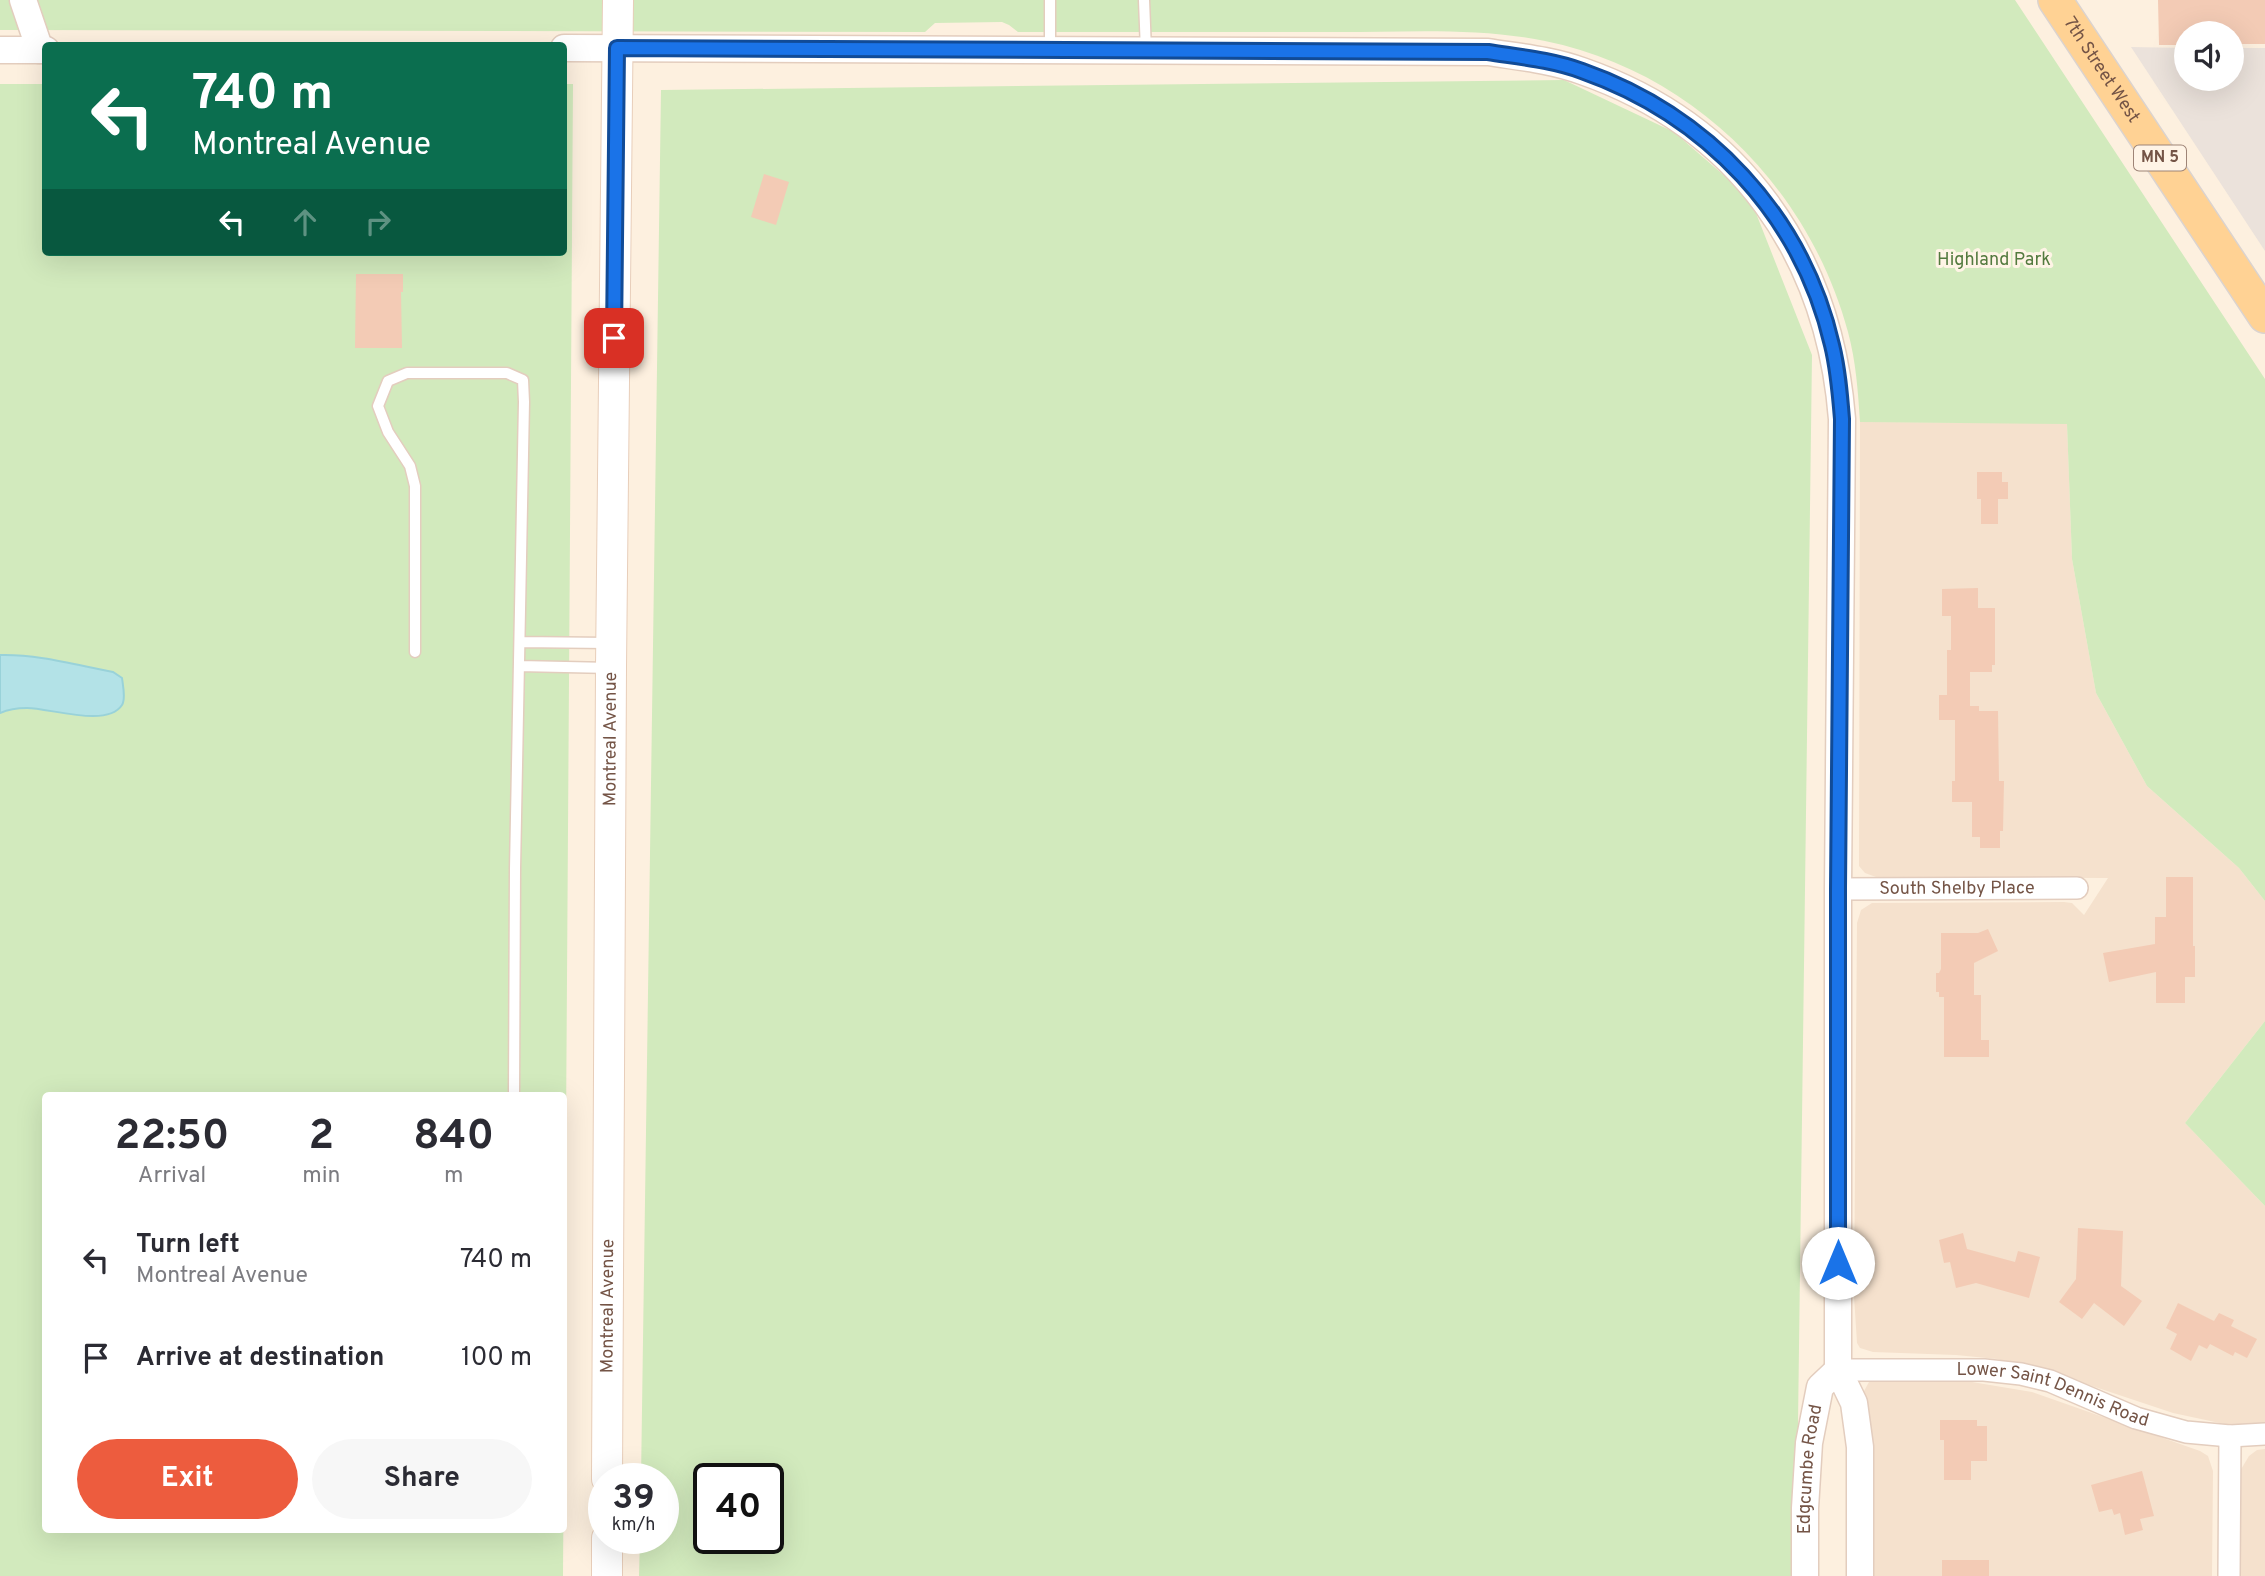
<!DOCTYPE html>
<style>
body{margin:0;font-family:Overpass,sans-serif;background:#f7f7f7;color:#2b2b33;height:100vh;display:flex;flex-direction:column;font-size:26px;white-space:nowrap}
*{box-sizing:border-box;margin:0}
p{font-size:23px;color:#7c7c81}
.icon{flex:none;width:38px;height:38px;fill:none;stroke:currentColor;stroke-width:2;stroke-linecap:round;stroke-linejoin:round}
.map{position:relative;flex:1;overflow:hidden}
.sheet{position:absolute;left:42px;top:1092px;width:525px;height:441px;display:flex;flex-direction:column;background:#fff;border-radius:7px;box-shadow:0 7px 28px #0002}
.sheet>*{flex:none}
.hud{position:absolute;left:42px;top:42px;width:525px;height:214px;border-radius:7px;box-shadow:0 7px 28px #0002;background:#0b6e4f;color:#fff;overflow:hidden}
.tools{position:absolute;left:2174px;top:21px;display:grid;gap:14px}
.tools a{display:grid;place-items:center;width:70px;height:70px;border-radius:50%;background:#fff;box-shadow:0 7px 28px #0002;font-size:35px}
.speed{position:absolute;left:588px;top:1463px;display:flex;gap:14px;font-size:35px;font-weight:700;text-align:center}
.speed>*{display:grid;place-content:center;width:91px;height:91px;border-radius:50%;background:#fff;box-shadow:0 7px 28px #0002;line-height:1}
.speed small{font-size:18px;font-weight:400}
.speed .limit{border:4px solid #111;border-radius:10px;background:#fff;color:#111}
.pin{position:absolute;display:grid;place-items:center;width:60px;height:60px;color:#fff;margin:-30px;border-radius:14px;box-shadow:0 4px 10px #0006}
.me{position:absolute;width:77px;margin:-38px;rotate:0deg;stroke-linejoin:round;filter:drop-shadow(0 0 5px #0008)}
.turn{display:flex;align-items:center;gap:24px;height:147px;padding:0 35px;font-size:32px}
.turn .icon{width:91px;height:91px;stroke-width:2.5}
.turn b{display:block;font-size:49px;line-height:60px}
.lanes{display:flex;align-items:center;height:66px;padding:0 35px;background:#0003;justify-content:center;gap:35px;direction:ltr}
.lanes .off{opacity:.35}
.eta{display:flex;justify-content:space-evenly;align-items:center;height:119px;text-align:center}
.eta b{font-size:42px;font-weight:700;line-height:49px}
.action{display:flex;gap:14px;margin-top:auto;padding:14px 35px}
.action a{flex:1;height:80px;border-radius:42px;background:#ed5c3e;color:#fff;font-size:28px;font-weight:700;line-height:80px;text-align:center}
.action a+a{background:#f7f7f7;color:#2b2b33}
ul{padding:0;list-style:none}
li{display:flex;align-items:center;gap:21px;height:98px;padding:0 35px}
li div{flex:1}
li b{display:block;font-size:26px}
li em{font-style:normal}
.map>svg:first-child{display:block}
</style>
<div class="map">
<svg width="2265" height="1576" viewBox="0 0 2265 1576">
<rect width="100%" height="100%" fill="#fdf0df"/>
<path fill="#f5e1cd" d="M1860,422L2067,423L2072,559L2096,693L2147,786L2239,868L2265,901V1021L2185,1123L2265,1206V1423L2229,1425L2173,1413L2065,1377L1997,1359L1956,1355L1873,1352L1860,1348L1857,1343L1854,1296L1857,923L1861,910L1872,903L2064,902L2072,903L2084,915L2108,878L1876,877L1865,873L1859,866Z
M1876,1378L1960,1380L2032,1392L2200,1451L2208,1456L2213,1471L2212,1576H1872L1863,1393L1869,1382Z
M2265,1449V1576H2238L2240,1471L2249,1456L2257,1450Z"/>
<path fill="#ebe2db" d="M2131,47L2186,48V79H2231V48H2265V251Z"/>
<path fill="#d2eabd" fill-rule="evenodd" d="M0,0H2015L2265,379V901L2239,868L2147,786L2096,693L2072,559L2067,424L1860,422C1858,391 1856,362 1848,332C1809,188 1693,71 1545,41C1478,27 1406,32 1338,32C1231,32 1125,32 1018,32L1009,25L1002,22L935,23L925,32L0,30Z
M1564,80L1674,132L1750,198L1812,355L1796,1576H639L640,1538H663V1479H641L661,90ZM709,1479H768V1538H709Z
M0,84H45L46,252H564V84H573L563,1576H0ZM46,1096H564V1530H46Z
M2265,1021V1206L2185,1123Z"/>
<path fill="#b3e2e7" stroke="#99d2d9" stroke-width="2" d="M0,655C38,654 76,665 113,672L122,678C123,686 126,699 122,705C107,728 50,708 27,708C17,708 9,709 0,713Z"/>
<path fill="#f3cbb5" d="M2158,0H2265V44H2231V33H2186V45H2159Z
M764,174L789,182L776,225L751,217Z
M356,274H403V292H401L402,348H355Z
M1977,472H2002V482H2008V499H1998V524H1981V499H1977Z
M1978,588V608H1995V665H1992V672H1970V706H1979V711H1998L1999,781H2004L2003,831H2000V848H1980V837H1972V802H1952V781H1955V720H1939V695H1947V650H1951V616H1942V589Z
M2166,877H2193V946H2195V977H2185V1003H2156V972L2109,982L2103,953L2155,944V917H2166Z
M1988,929L1998,951L1974,963V995H1981V1040H1989V1057H1944V997H1939V992H1936V973H1939L1941,969V933H1978Z
M2078,1228L2123,1231L2121,1286L2142,1301L2124,1326L2094,1303L2082,1319L2059,1302L2076,1279Z
M1963,1233L1967,1249L2015,1262L2018,1251L2040,1257L2029,1298L1976,1283L1956,1288L1950,1262L1944,1263L1939,1240Z
M2178,1303L2214,1321L2219,1313L2234,1320L2231,1326L2257,1339L2247,1358L2235,1352L2233,1356L2210,1344L2207,1349L2199,1345L2191,1361L2170,1349L2177,1334L2166,1328Z
M1940,1420H1977V1426H1987V1461H1971V1480H1944V1440H1940Z
M2142,1471L2154,1516L2140,1519L2143,1530L2125,1535L2120,1513L2114,1515L2112,1509L2099,1512L2091,1485Z
M1942,1560H1989V1576H1942Z"/>
<g fill="none" stroke-linecap="round" stroke-linejoin="round">
<defs>
<path id="service" d="M1144,0L1146,51
M1050,50V0
M520,642L608,643
M415,652V486L410,466L388,432L378,406L388,381L407,373H507L523,380L524,402L515,869L514,1096
M519,666L611,668"/>
<g id="minor">
<path id="s1" d="M1838,889L2077,888"/>
<path id="s2" d="M1838,1370H1984L2021,1374L2050,1381L2136,1418L2186,1432L2230,1436L2265,1434"/>
<path d="M2229,1576L2230,1436"/>
</g>
<g id="tertiary">
<path d="M23,0L40,50"/>
<path d="M564,48L1488,52C1520,57 1552,60 1582,71C1740,126 1829,254 1842,419L1838,889V1370L1854,1403L1860,1447V1576"/>
<path d="M0,50H46"/>
<path id="s3" d="M1805,1576V1508L1809,1443L1820,1387L1838,1370"/>
</g>
<g id="secondary">
<path id="s4" d="M607,1479L611,668L618,0"/>
<path d="M607,1576V1538"/>
</g>
<g id="primary">
<path id="s5" d="M2055,0L2265,316"/>
</g>
</defs>
<use href="#service" stroke="#e3cdbe" stroke-width="13"/>
<use href="#minor" stroke="#e3cdbe" stroke-width="24"/>
<use href="#tertiary" stroke="#e3cdbe" stroke-width="29"/>
<use href="#secondary" stroke="#e8ceba" stroke-width="32"/>
<use href="#primary" stroke="#dbd3cf" stroke-width="36"/>
<use href="#service" stroke="#fff" stroke-width="10"/>
<use href="#minor" stroke="#fff" stroke-width="21"/>
<use href="#tertiary" stroke="#fff" stroke-width="26"/>
<use href="#secondary" stroke="#fff" stroke-width="30"/>
<use href="#primary" stroke="#ffd294" stroke-width="33"/>
</g>
<g fill="none" stroke-linecap="round" stroke-linejoin="round">
<defs>
<path id="route" d="M614,338L617,48L1488,52C1520,57 1552,60 1582,71C1707,115 1802,215 1832,345C1838,369 1840,394 1842,419L1838,889V1263"/>
</defs>
<use href="#route" stroke="#114b97" stroke-width="18"/>
<use href="#route" stroke="#1a73e8" stroke-width="12"/>
</g>
<g text-anchor="middle" dominant-baseline="central" stroke-width="6" stroke-linejoin="round" paint-order="stroke">
<rect fill="#fff4e6" stroke="#9e8476" stroke-width="2" x="2134" y="145.5" width="52" height="25" rx="5"/>
<g font-size="16" font-weight="bold" fill="#745446">
<text x="2160" y="158">MN 5</text>
</g>
<g font-size="18" fill="#745446" stroke="#fff4e6">
<text stroke="none"><textPath href="#s5" startOffset="84">7th Street West</textPath></text>
<text stroke="none"><textPath href="#s4" startOffset="740">Montreal Avenue</textPath></text>
<text stroke="none"><textPath href="#s1" startOffset="119">South Shelby Place</textPath></text>
<text stroke="none"><textPath href="#s4" startOffset="173">Montreal Avenue</textPath></text>
<text stroke="none"><textPath href="#s2" startOffset="219">Lower Saint Dennis Road</textPath></text>
<text stroke="none"><textPath href="#s3" startOffset="107">Edgcumbe Road</textPath></text>
</g>
<g font-size="18" fill="#537a3e" stroke="#fff4e6">
<text x="1994" y="260">Highland Park</text>
</g>
</g>
</svg>
<div class="tools">
<a><svg class="icon" aria-label="sound" viewBox="0 0 24 24"><path d="M4 9h4l5-4v14l-5-4H4zM17 9q2 3 0 6"/></svg></a>
</div>
<div class="speed"><div>39<small>km/h</small></div><div class="limit">40</div></div>
<div class="pin" style="left:614px;top:338px;background:#d93025"><svg class="icon" aria-label="arrive" viewBox="0 0 24 24"><path d="M6 21V4h12l-3 4 3 4H6"/></svg></div>
<svg class="me" style="left:1838px;top:1263px" viewBox="-20 -20 40 40"><circle r="19" fill="#fff"/><path d="M0-13L10 11 0 6-10 11z" fill="#1a73e8"/></svg>
<div class="hud">
<div class="turn"><svg class="icon" aria-label="left" viewBox="0 0 24 24"><path d="M17 20v-9H6M10 6l-5 5 5 5"/></svg><div><b>740 m</b>Montreal Avenue</div></div>
<div class="lanes"><svg class="icon" aria-label="left" viewBox="0 0 24 24"><path d="M17 20v-9H6M10 6l-5 5 5 5"/></svg><svg class="icon off" aria-label="ahead" viewBox="0 0 24 24"><path d="M12 20V5M6 11l6-6 6 6"/></svg><svg class="icon off" aria-label="right" viewBox="0 0 24 24"><path d="M7 20v-9h11M14 6l5 5-5 5"/></svg></div>
</div>
<section class="sheet">
<div class="eta">
<div><b>22:50</b><p>Arrival</p></div>
<div><b>2</b><p>min</p></div>
<div><b>840</b><p>m</p></div>
</div>
<ul>
<li><svg class="icon" aria-label="left" viewBox="0 0 24 24"><path d="M17 20v-9H6M10 6l-5 5 5 5"/></svg><div><b>Turn left</b><p>Montreal Avenue</p></div><em>740 m</em></li>
<li><svg class="icon" aria-label="arrive" viewBox="0 0 24 24"><path d="M6 21V4h12l-3 4 3 4H6"/></svg><div><b>Arrive at destination</b></div><em>100 m</em></li>
</ul>
<div class="action"><a>Exit</a><a>Share</a></div>
</section>
</div>
